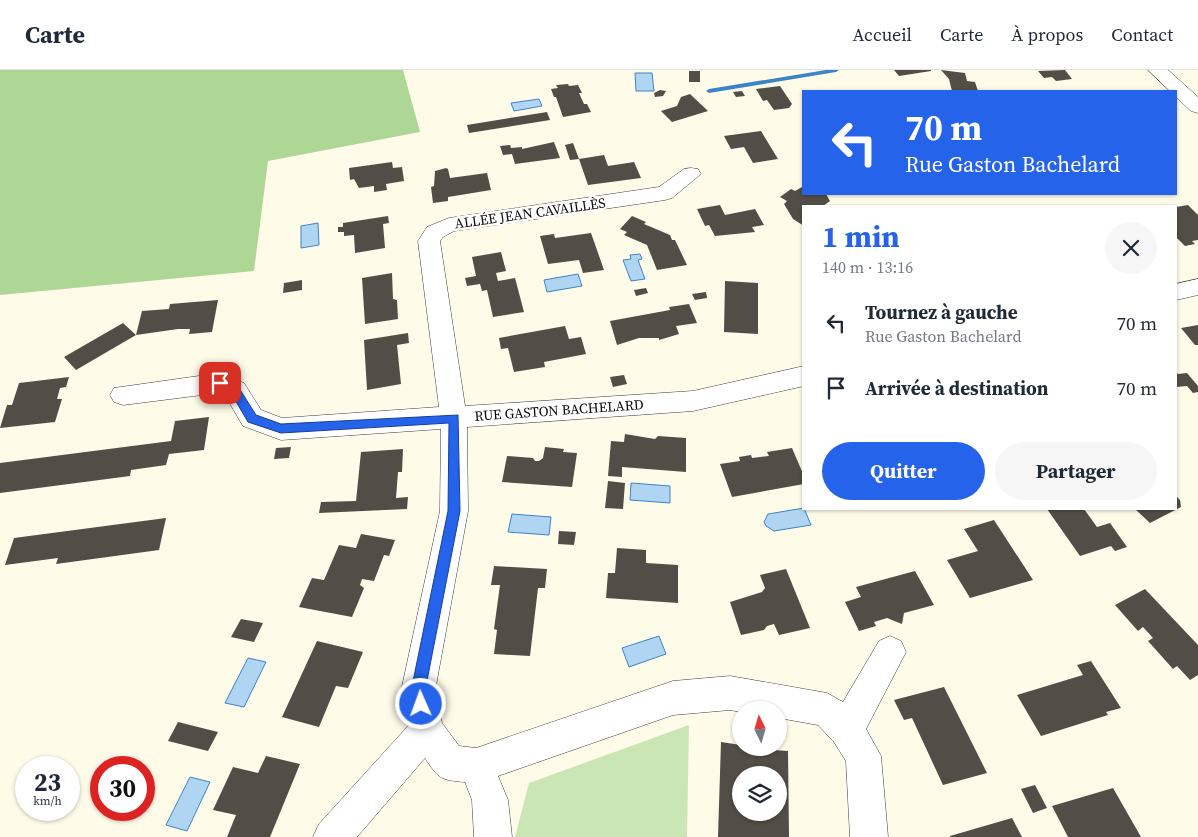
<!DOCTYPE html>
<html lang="fr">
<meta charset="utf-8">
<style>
body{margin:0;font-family:"Source Serif 4",serif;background:#f6f6f7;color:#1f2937;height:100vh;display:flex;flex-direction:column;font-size:19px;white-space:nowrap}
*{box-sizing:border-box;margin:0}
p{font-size:16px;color:#747a83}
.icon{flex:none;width:28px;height:28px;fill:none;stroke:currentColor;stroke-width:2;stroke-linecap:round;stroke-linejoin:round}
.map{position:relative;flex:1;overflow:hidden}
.side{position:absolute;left:802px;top:135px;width:375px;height:305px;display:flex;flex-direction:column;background:#fff;border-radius:0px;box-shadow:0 1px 4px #0004}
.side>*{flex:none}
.top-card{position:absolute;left:802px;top:20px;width:375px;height:105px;border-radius:0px;box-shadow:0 1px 4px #0004;background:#2563eb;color:#fff;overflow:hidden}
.needle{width:32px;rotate:355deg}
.buttons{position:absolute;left:732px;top:631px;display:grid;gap:10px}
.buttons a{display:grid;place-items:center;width:55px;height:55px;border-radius:50%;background:#fff;box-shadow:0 1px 4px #0004;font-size:25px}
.speed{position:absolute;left:15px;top:686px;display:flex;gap:10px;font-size:25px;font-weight:700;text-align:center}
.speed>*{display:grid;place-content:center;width:65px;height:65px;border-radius:50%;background:#fff;box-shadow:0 1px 4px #0004;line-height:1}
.speed small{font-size:12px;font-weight:400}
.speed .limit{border:8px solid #d22;background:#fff;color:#111}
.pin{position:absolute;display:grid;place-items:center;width:42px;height:42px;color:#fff;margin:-21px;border-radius:10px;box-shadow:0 2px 8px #0006}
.me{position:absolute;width:55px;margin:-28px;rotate:358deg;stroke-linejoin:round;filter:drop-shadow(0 0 4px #0008)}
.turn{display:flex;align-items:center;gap:18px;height:105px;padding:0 20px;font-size:22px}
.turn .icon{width:65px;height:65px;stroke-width:2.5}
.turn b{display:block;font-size:35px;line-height:42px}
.round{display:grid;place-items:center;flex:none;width:52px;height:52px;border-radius:26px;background:#f6f6f7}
.summary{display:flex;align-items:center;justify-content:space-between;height:85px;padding:0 20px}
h1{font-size:30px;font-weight:700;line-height:38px;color:#2563eb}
.button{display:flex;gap:10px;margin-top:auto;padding:10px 20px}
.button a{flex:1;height:58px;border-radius:30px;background:#2563eb;color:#fff;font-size:20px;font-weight:700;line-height:58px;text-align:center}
.button a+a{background:#f6f6f7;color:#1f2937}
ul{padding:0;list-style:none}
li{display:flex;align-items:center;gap:15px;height:65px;padding:0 20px}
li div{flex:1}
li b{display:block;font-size:19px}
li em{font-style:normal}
header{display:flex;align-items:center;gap:30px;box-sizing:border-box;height:70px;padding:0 25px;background:#fff;border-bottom:1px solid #e0e1e3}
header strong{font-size:24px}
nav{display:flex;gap:28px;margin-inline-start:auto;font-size:18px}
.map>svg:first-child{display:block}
</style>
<header>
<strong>Carte</strong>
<nav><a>Accueil</a><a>Carte</a><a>À propos</a><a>Contact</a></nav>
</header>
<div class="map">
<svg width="1198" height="767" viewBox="0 0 1198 767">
<rect width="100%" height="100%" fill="#fefbe9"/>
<path fill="#cbe6b5" d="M689,655L687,767H515L529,713Z"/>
<path fill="#aed695" d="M0,0H403L420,62L268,91L254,201L0,225Z"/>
<path fill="#b0d5f3" stroke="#3b85c6" d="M635,3H652L654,21H636Z
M539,29L542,36L514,41L511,33Z
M318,153L319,175L301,178V156Z
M640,184L642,189L638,190L645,209L631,211L623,190L631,189L630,185Z
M578,204L582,216L547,222L544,210Z
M631,413L670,416V433L630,430Z
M804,438L811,455L774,461L766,456L764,452L768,444Z
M512,444L551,447L549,465L508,462Z
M659,566L666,584L629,597L622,578Z
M248,588L266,592L244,637L225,633Z
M190,707L210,712L187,761L166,755Z"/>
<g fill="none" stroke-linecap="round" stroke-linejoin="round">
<path fill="#3b85c6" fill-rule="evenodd" d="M826,0H839L836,2L709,23L706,21L709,19Z"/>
</g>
<path fill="#534d47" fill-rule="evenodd" d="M894,0H931V1L899,6Z
M941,0L965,3L967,11L975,12L978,21H952L949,9Z
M1065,0L1072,9L1056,11L1052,7L1044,8L1038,1Z
M689,1H700V12H689Z
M568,14L569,16L578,15L582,23H579L584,34H587L591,42L563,47L556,27H554L551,19L558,18L556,15Z
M780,16L792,34L789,38L774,40L767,30L763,31L756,19Z
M660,20L666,21L663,26L655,27L654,23Z
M742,21L745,26L736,27L733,22Z
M690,24L708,41L672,52L661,41L677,36L681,27Z
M547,42L550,50L469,63L467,55Z
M761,61L778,89L753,93L744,77L731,79L724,66Z
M554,72L560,88L515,94L512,84L503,85L500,76L510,75L511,78L522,77V79Z
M573,73L579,89L570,90L565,75Z
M604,85L608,96L634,92L641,108L588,115L579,89Z
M392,92L393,98L402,97L404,111L386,114L387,120L374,122V116L359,118L354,109L350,110L349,98Z
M446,98L448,99L450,108L487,103L491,120L448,127V131L433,133L431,117L434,116L435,101Z
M802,117H804V124H826L830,131L823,136H804V156L793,149L784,134L787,131L780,127L791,119L795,121Z
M720,135L725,145L755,139L764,155L752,157L755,162L715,166L709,155L705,156L697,139Z
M1188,135L1198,145V170L1192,171L1195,174L1185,176L1176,167V137Z
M388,146L389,153L383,154L385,178L355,183L354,165L344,166V162H338V157H343V153Z
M632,146L646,152L644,154L670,165L672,170H675L687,195L657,200L647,175L624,165L627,162L620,159Z
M591,163L604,200L583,203L579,190L548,194L540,166L554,164L555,168Z
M501,182L506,201L496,203L498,211L515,208L524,242L493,247L487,220L482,221L480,214L467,216L465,208L476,206L472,187Z
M392,203L393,229L397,230L398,249L365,254L362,208Z
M302,210V220L283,223L284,213Z
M725,211L758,213V264L724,262Z
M646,218L648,223L636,226L634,220Z
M706,222L707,228L695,230L692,224Z
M218,230L212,262L189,264L190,259H178L136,265L76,300L64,287L123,253L136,265L142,241L169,239L170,234Z
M689,234L697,253L676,256L679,264L659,270V268H639L617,275L610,251L670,240L669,237Z
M1198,255V275H1195L1181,258Z
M565,256L569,269L581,267L586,284L544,292L545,297L514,302L508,278L501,279L499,268Z
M408,263L409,273L397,275L401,314L367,320L364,270Z
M1176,302L1178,304L1187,303L1198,316V322L1193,323L1187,316L1176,317Z
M624,305L627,314L613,317L610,307Z
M69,307L66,317L60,318L57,329H62L55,352L0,358L7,335H12L19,313Z
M209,347L204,380L169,384L166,395L131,400L130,406L0,423V393L171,371L175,351Z
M625,364L655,369L658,366L686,368V402L622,397V407L608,406L611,371L624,372Z
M291,377L289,388L274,389L276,378Z
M545,377L564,379L563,382L577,383L572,417L502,412L507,386L533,388L535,391H539L543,388Z
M792,378L804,406V414L732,427L720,394L740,391L739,387L751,385L752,388L769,386L767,382Z
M403,379L402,402H398L396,428L408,427L407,439L319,443L321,432L356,431L361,382Z
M608,411L625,413L623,439L605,438Z
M1176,426L1180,430L1181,437L1150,453L1135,439H1176Z
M1047,439H1084L1097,457L1110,453L1127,477L1115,481L1111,476L1080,486Z
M166,448L159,480L56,494L58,488L5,495L14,468Z
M994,450L1033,510L970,528L947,490L978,481L964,459Z
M559,461L576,462L574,475L558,474Z
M361,464L395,470L389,486L384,485L374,511L362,509L360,515L364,518L352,547L299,537L312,508L324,510L339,475L356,478Z
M617,478L646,480V493L678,495V533L606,528L608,503H615Z
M494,496L547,499L545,518H538L530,586L494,584L497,560L494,559L500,515H491Z
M786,499L810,558L779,565L774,554L767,556L764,560L741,565L730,532L762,522L765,518L760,505Z
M915,501L934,535L904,543L902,554L887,548L874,552L876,556L859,561L845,532L861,527L856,517Z
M1145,519L1198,575V605L1190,610L1177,596L1173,599L1148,571L1153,568L1143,557L1138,561L1115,535Z
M241,549L263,553L254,572L231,567Z
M317,571L363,582L348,618L336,616L319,657L282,647Z
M1091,591L1121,638L1106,642L1108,645L1041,666L1017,625L1083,605L1077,595Z
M944,617L987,703L943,715L912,648L904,650L894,630Z
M178,652L218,662L208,681L168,671Z
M721,672L741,675V678L788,681L789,767H718ZM741,705H779V742H741Z
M266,686L300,694L270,767H227L236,745L213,740L233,697L258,703Z
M1035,715L1047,738L1033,743L1021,719Z
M1113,718L1141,767H1068L1052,736Z
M1012,748L1022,767H950V766Z"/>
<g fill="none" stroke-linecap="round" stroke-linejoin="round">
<defs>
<path id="minor" d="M1148,0H1168L1198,27V43L1191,41L1176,27V21H1170Z
M691,98L698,99L701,104L672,128L665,130L454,161L443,167L440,171L465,336L693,321L804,296V316L693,341L467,357L468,441L435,621L442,653L459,676L476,678L673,611L730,606L827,623L843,632L879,571L890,566L901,571L906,582L866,659L881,686L888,767H850L846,691L834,672L818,655L779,648V640L741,642L730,640L673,645L498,706L508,730L512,767H474L472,730L465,712C440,710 439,709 425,688L357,767H313L319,754L409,655L401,621L440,441L441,359L281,370L243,356L226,327L218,323L123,335L114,332L110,325L114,318L220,303L244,313L261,340L282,348L439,337L418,171L427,157L449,148L659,117L684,99Z
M1198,209V225L1176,230V214Z"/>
</defs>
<use href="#minor" stroke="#3d3d3d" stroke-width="1"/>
<use href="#minor" fill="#fff" fill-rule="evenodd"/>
</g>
<path fill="#2563eb" stroke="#184099" d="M220,309L239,318L256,345L281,354L458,345L460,441L425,621L428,634L426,639L421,641L416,639L411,621L448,441L449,353L281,363L248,352L231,323L216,316V310Z"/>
<g text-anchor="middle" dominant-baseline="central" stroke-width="5" stroke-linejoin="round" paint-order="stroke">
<g font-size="14" fill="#0a0a0a" stroke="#fff">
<text transform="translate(530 143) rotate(-8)">ALLÉE JEAN CAVAILLÈS</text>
<text transform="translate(559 340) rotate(-4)">RUE GASTON BACHELARD</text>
</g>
</g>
</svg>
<div class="buttons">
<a><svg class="needle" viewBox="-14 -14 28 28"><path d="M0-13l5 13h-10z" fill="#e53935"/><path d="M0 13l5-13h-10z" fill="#747a83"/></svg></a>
<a><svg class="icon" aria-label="layers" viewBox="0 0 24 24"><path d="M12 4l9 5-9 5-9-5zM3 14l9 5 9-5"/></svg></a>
</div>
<div class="speed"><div>23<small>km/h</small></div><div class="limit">30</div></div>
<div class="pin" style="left:220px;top:313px;background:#d93025"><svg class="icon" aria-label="arrive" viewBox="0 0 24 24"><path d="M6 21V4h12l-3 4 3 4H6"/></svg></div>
<svg class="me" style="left:421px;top:634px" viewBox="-20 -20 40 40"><circle r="17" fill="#2563eb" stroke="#fff" stroke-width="3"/><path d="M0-11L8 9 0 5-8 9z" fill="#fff"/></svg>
<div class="top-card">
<div class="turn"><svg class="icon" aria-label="left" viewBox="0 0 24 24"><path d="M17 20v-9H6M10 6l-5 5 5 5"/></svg><div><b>70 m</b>Rue Gaston Bachelard</div></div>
</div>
<section class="side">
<div class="summary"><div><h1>1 min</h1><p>140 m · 13:16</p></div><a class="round"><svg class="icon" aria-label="close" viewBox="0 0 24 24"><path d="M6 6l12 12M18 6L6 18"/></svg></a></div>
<ul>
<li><svg class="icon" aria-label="left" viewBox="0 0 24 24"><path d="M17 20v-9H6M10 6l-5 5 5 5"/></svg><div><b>Tournez à gauche</b><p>Rue Gaston Bachelard</p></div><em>70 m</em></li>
<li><svg class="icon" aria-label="arrive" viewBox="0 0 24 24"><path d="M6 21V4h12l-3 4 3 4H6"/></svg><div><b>Arrivée à destination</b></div><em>70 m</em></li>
</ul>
<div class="button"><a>Quitter</a><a>Partager</a></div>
</section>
</div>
